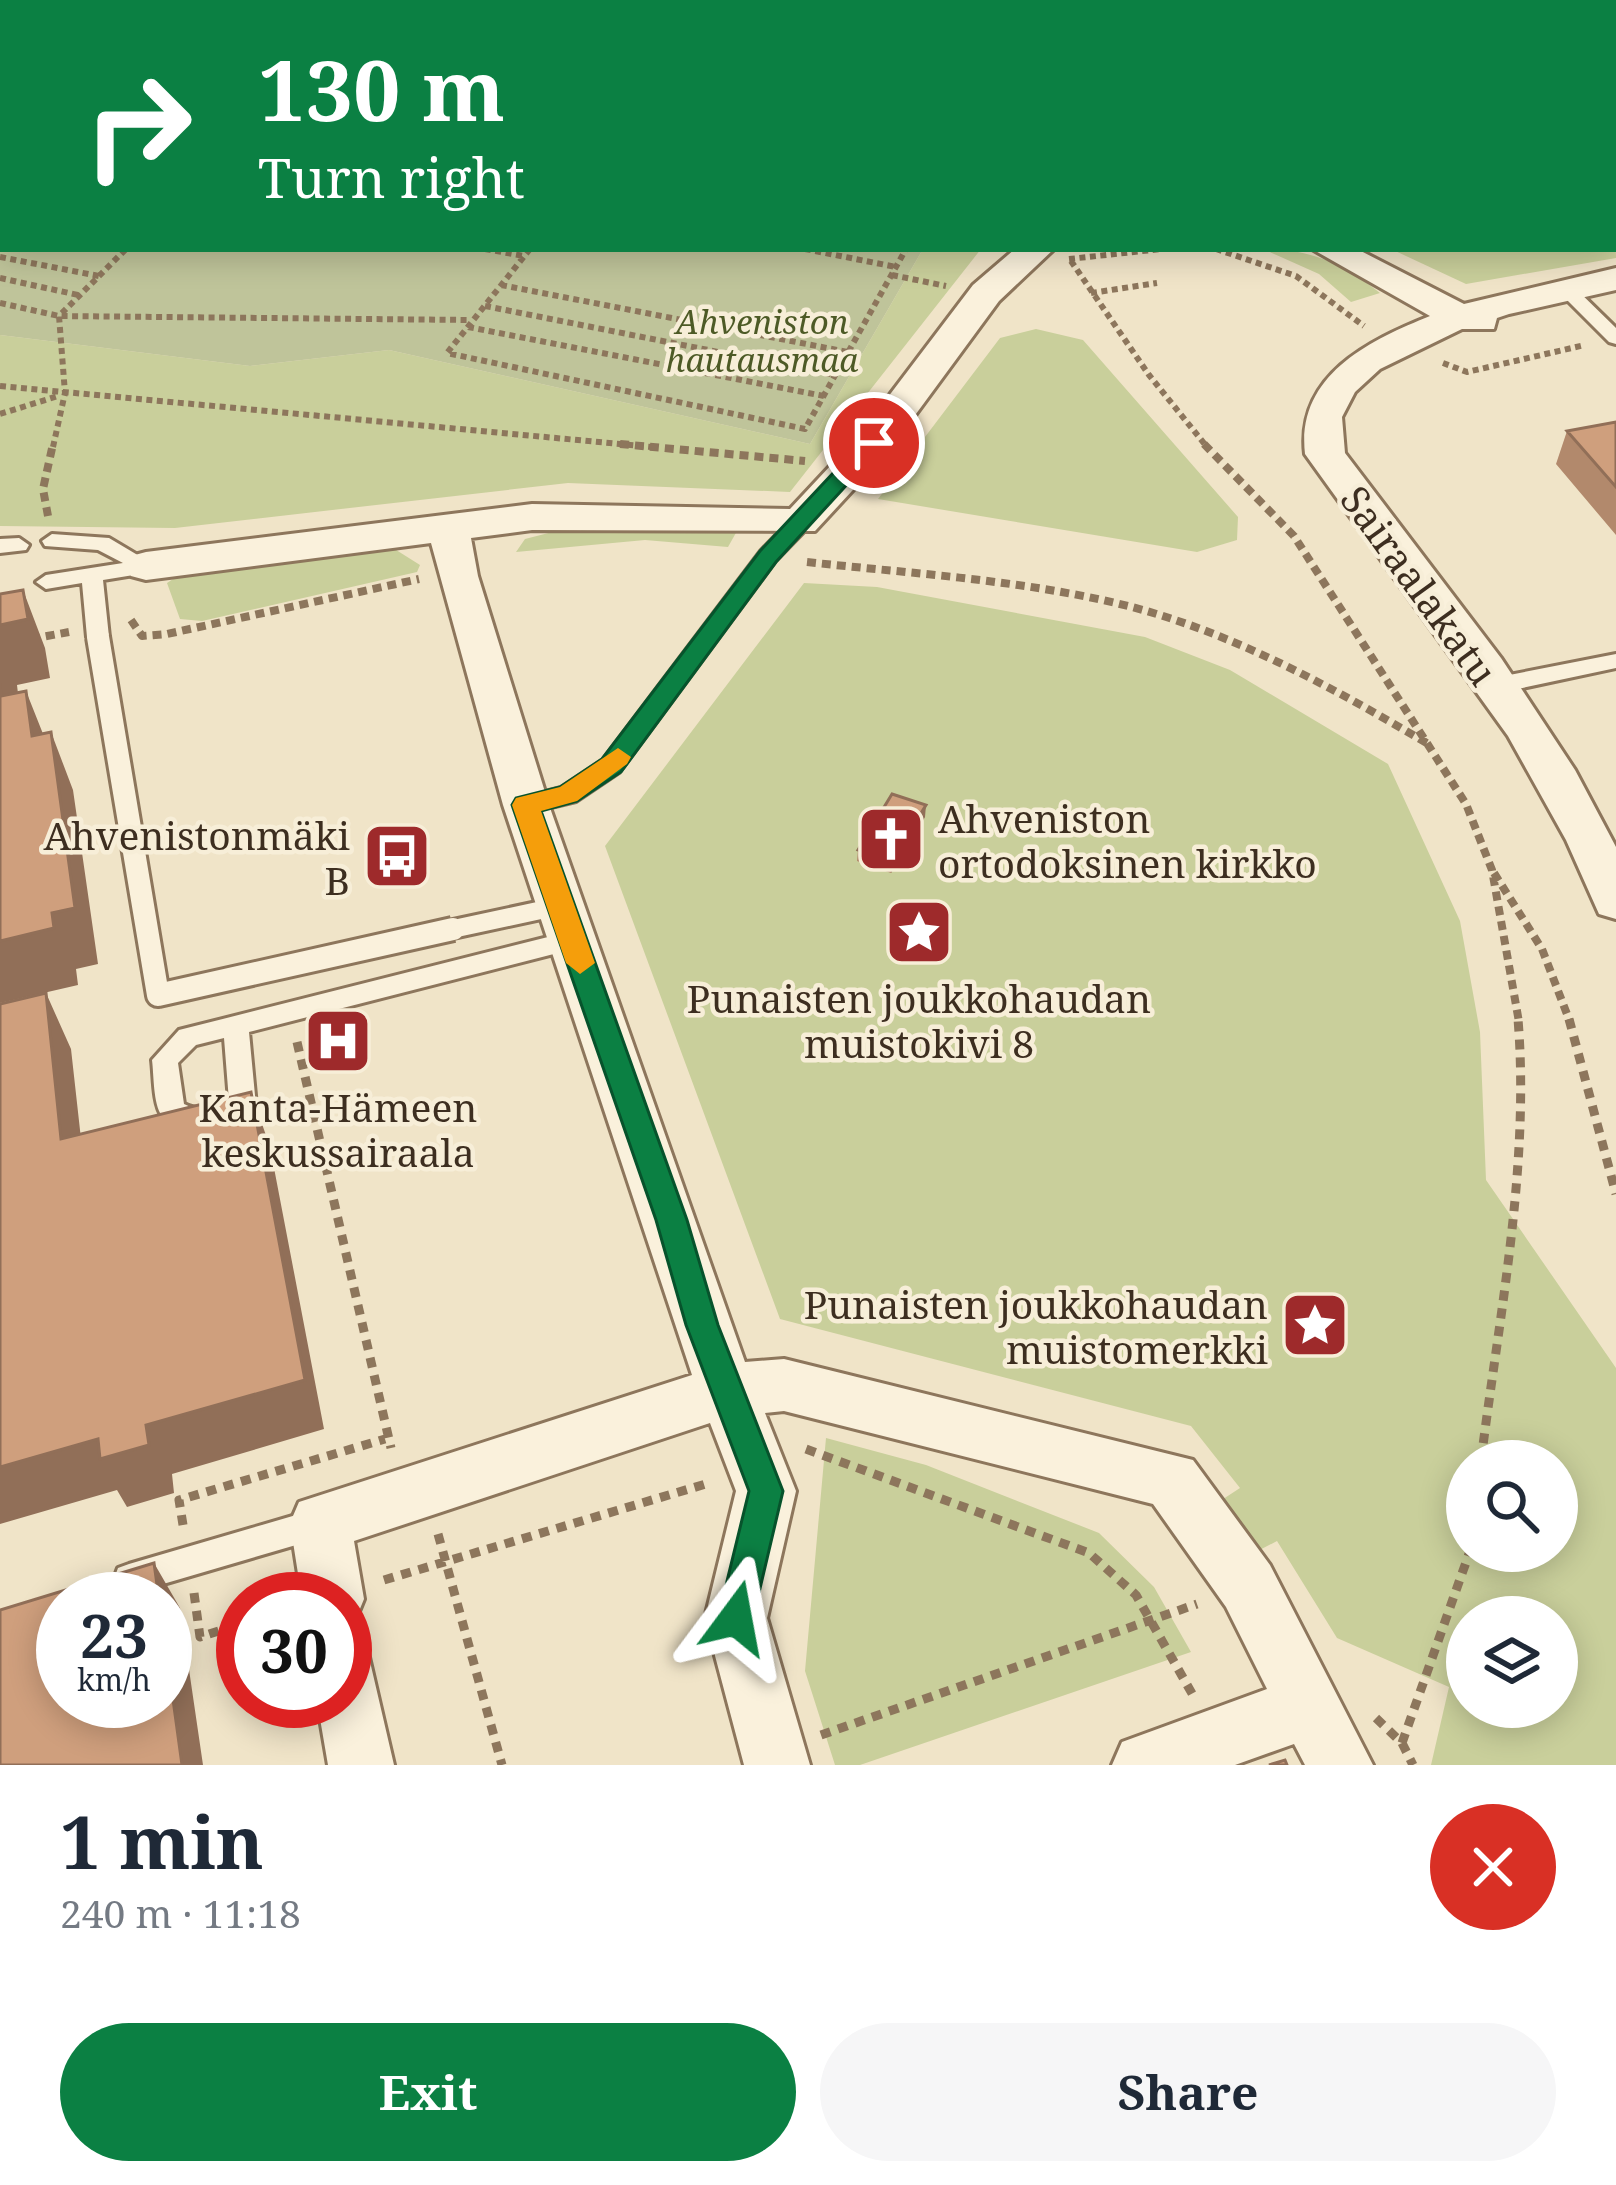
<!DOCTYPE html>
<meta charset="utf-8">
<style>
body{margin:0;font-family:"Noto Serif",serif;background:#f6f6f7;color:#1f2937;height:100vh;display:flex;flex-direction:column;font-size:45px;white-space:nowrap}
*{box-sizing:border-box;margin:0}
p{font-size:39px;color:#747a83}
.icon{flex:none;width:66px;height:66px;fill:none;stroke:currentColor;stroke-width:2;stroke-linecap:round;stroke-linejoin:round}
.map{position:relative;height:1765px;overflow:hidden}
.panel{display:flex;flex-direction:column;background:#fff;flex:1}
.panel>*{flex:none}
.guide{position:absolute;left:0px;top:0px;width:1617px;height:252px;box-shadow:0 6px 30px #0003;background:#0b8043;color:#fff;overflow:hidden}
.tools{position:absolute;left:1446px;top:1440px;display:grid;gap:24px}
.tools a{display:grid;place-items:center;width:132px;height:132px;border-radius:50%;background:#fff;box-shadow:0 6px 30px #0003;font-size:60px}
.speed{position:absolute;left:36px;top:1572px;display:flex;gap:24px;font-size:60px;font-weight:700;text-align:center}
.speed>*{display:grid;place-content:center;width:156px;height:156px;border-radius:50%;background:#fff;box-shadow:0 6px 30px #0003;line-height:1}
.speed small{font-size:30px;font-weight:400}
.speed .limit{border:18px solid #d22;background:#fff;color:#111}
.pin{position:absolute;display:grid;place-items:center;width:102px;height:102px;color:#fff;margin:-51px;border:6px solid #fff;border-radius:50%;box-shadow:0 3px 12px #0007}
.me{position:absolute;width:132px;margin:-66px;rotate:13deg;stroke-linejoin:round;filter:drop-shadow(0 0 9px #0008)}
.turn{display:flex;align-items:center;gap:42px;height:252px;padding:0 60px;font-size:54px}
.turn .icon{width:156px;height:156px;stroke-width:2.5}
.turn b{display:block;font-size:84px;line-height:102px}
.round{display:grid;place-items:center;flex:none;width:126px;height:126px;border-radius:63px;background:#f6f6f7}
.headline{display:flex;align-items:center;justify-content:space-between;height:204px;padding:0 60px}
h1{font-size:72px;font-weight:700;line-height:90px}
.cta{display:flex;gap:24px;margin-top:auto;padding:24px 60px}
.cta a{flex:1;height:138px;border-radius:72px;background:#0b8043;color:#fff;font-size:48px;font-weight:700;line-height:138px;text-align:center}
.cta a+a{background:#f6f6f7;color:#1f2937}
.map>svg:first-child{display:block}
</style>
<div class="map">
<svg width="1616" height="1765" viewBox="0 0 1616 1765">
<rect width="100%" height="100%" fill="#f0e4c8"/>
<path fill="#c9cf9b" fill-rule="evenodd" d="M1614,8L1616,258L1466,284L1391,249H1614Z
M923,249H981L790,492L568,483L175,528L0,526V335L250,366L389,350L810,444Z
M1263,249C1310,249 1343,263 1380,293L1351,302L1319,274Z
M1036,329L1083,340L1238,517L1237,540L1197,552L878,499L1000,338Z
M643,527L737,531L728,547L645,540L516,552L525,539L568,528Z
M378,547L393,548L420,565L417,572L202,621L180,619L167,583L176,577Z
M804,583L877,587L1145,637L1230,670L1388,764L1460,921L1480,1032L1486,1180L1616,1368V1765H1431L1449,1687L1337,1638L1277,1541L1250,1555L1214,1505L1240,1488L1191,1426L780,1319L605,846ZM1467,1461H1557V1551H1467ZM1467,1617H1557V1707H1467Z
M826,1438L926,1465L1099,1533L1154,1587L1191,1652L860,1765H835L805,1671Z"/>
<path fill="#bfc49a" d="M0,0H1063L3,3V249H923L810,444L389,350L250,366L0,335Z"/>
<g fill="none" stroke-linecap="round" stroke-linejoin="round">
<defs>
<path id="service" d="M1566,284L1572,285L1616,328V344L1609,342L1560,293V285Z
M801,515L811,522L808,527L775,561L619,772L576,801L526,813L518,811L514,805L518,799L561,788L603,760L761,551L794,517Z
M52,534L109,538L156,566L146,573L103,580L109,637L106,642H90L87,637L82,583L46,589L36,582L46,575L123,563L98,550L45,546L42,541Z
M19,538L29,545L26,550L0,553V539Z
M1616,654V668L1494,694L1483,686L1494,678Z
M560,897L569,899L572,906L569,913L453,938L444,936L441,929L444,922L453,920Z
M572,931L581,933L584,940L581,947L249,1032L256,1106C242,1130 181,1141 162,1116C153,1104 154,1075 152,1060L179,1030ZM224,1038L229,1101C215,1108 199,1112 184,1104L178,1063L196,1045Z
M320,1508L331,1513L335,1523L331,1533L320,1538L129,1594L118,1590L114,1579L118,1568L129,1564Z"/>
<path id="minor" d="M1015,249H1054L999,301L888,452L815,531L532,530L471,538L478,576L549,805L745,1362L784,1359L1193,1460L1270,1565L1373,1765H1305L1294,1744L1235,1765H1112L1122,1742L1267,1689L1226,1607L1153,1504L784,1411L765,1413L796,1491L767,1618L810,1765H744L705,1618L736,1491L710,1423L354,1541L364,1599L355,1621L345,1625V1599H302L290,1523L299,1502L692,1375L503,805L431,543L146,580L131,576L125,566L131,556L146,552L532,504L790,509L860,434L973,285Z
M1312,249H1357L1464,304L1616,268V290L1509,314L1497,318L1494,329H1462L1380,369L1355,392L1342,417L1345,453L1501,658L1575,770L1616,847V919L1599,914L1566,840L1508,736L1305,454C1296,376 1368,341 1430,316Z
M345,1644L368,1653L394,1765H328L317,1701H345Z"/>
</defs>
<use href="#service" stroke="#8d765c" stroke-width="6"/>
<use href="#minor" stroke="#8d765c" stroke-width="6"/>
<path stroke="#8d765c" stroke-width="6" stroke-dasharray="6 4.5" stroke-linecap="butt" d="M64,0L80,3
M298,0L315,3
M542,0L560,3
M800,0L819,3
M485,249L524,256
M530,249L447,353L805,429L906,249
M805,249L896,267
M1216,249L1296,276L1364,326
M0,257L99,276
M1069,259L1162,249
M1071,261L1149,375L1207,447
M892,275L946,286
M0,278L78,295
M501,285L848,352
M1091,293L1157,283
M0,303L59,316L471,320
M485,306L835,375
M468,327L824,396
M1443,363L1467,372L1585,345
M0,386L652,447
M0,414L58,396
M53,447L65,393L59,316L126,249"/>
<path stroke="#8d765c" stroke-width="8" stroke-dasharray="9 6" stroke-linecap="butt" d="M620,444L805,461
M1204,444L1294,536L1466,804L1492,870L1519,1022
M48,516L43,489L53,444
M807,562C915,574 1026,580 1132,607C1238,635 1337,690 1430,745
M131,620L142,636L167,634L419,579
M31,639L69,632
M1494,873L1542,949L1570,1022"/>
<path stroke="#8d765c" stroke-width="9" stroke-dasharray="10 8" stroke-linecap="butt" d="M1569,1019L1616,1194
M297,1042L391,1448
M806,1449L1089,1553L1136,1595L1194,1697
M1481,1461C1499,1316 1530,1166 1518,1019
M183,1525L179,1500L385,1439
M438,1534L502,1765
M384,1580L709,1483
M194,1593L200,1637L243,1623
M1376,1718L1402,1743L1413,1765
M821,1735L1197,1604
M1402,1743L1470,1551"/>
<use href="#service" fill="#faf1dc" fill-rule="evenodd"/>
<use href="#minor" fill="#faf1dc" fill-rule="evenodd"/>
<defs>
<path id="service-bridge" d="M98,637L158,995L453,929"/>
</defs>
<use href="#service-bridge" stroke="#8d765c" stroke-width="28" stroke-linecap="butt"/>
<use href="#service-bridge" stroke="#faf1dc" stroke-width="22"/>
</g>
<path fill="#b2896c" d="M1616,422V535L1556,464L1567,431Z
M925,817L891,873L857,861L858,850Z"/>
<path fill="#916f58" d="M23,590L45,648L50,678L17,685L25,754L1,696L0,683V625Z
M26,691L49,749L32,736Z
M51,732L73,790L98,964L76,969L78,985L0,1003V941L52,913Z
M926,805L925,817L891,873V862Z
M46,993L71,1049L87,1193L61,1139Z
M251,1092L270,1147L324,1429L172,1474L174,1493L127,1507L117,1490L0,1524V1467L146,1425Z
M154,1563L180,1608L203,1765H182L165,1641V1599H159Z"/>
<path fill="#cf9f7d" stroke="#916f58" stroke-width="3" d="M1616,422V487L1567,431Z
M23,590L28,619L0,625V594Z
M0,683L1,696L26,691L32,736L51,732L75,908L52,913L54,928L0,941Z
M892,794L926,805L891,862L858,850Z
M46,993L61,1139L251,1092L305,1380L146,1425L149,1445L100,1459L98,1439L0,1467V1004Z
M154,1563L159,1599H63V1701H165V1641L182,1765H0V1610Z
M1285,1760L1287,1765H1269Z"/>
<path fill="#0b8043" stroke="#07532c" stroke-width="3" d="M866,438L885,443L776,562L621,772L577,801L541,811L687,1220L718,1325L783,1491L753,1618L748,1631L736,1636L723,1631L718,1618L749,1491L686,1325L656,1220L512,805L516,798L560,787L602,759L760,551Z"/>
<path fill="#f59e0b" d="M618,748L631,757L627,764L577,801L541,811L595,963L580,974L566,963L512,805L516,798L560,787Z"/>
<defs>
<symbol id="church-square" viewBox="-11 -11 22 22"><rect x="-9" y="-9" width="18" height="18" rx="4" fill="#9e2a2b" stroke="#f7eed8"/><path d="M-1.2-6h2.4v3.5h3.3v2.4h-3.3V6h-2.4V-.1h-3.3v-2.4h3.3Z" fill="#fff"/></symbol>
<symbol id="bus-square" viewBox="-11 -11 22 22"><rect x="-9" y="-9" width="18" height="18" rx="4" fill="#9e2a2b" stroke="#f7eed8"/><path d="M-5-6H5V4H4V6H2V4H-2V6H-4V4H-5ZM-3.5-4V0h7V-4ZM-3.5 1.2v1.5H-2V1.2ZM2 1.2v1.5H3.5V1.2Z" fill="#fff"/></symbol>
<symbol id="sight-square" viewBox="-11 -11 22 22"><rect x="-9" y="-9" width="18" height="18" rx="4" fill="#9e2a2b" stroke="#f7eed8"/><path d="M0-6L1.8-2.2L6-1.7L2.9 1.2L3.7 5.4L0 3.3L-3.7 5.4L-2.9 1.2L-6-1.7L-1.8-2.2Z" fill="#fff"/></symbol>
<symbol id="hospital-square" viewBox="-11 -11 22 22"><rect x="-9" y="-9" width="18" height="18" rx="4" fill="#9e2a2b" stroke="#f7eed8"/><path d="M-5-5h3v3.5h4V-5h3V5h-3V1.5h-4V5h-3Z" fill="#fff"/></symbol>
</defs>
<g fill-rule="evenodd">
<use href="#church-square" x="853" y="801" width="76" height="76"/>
<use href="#bus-square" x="359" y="818" width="76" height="76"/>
<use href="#sight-square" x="881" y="894" width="76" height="76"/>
<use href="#hospital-square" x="300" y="1003" width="76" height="76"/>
<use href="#sight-square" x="1277" y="1287" width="76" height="76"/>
</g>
<g text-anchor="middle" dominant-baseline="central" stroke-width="9" stroke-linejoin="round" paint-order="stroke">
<g font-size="33" font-style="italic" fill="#4d5a26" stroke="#f7eed8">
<text x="762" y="321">Ahveniston<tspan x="762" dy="38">hautausmaa</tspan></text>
</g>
<g font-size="39" fill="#3d2e20" stroke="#f7eed8">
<text transform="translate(1420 585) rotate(54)">Sairaalakatu</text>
</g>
<g font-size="39" fill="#3d2e20" stroke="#f7eed8" text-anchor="end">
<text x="938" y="817" text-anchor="start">Ahveniston<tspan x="938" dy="45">ortodoksinen kirkko</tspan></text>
<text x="350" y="834">Ahvenistonmäki<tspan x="350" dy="45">B</tspan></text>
<text x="919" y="997" text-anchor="middle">Punaisten joukkohaudan<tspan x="919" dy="45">muistokivi 8</tspan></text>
<text x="338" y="1106" text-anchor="middle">Kanta-Hämeen<tspan x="338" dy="45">keskussairaala</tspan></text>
<text x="1268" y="1303">Punaisten joukkohaudan<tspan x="1268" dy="45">muistomerkki</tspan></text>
</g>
</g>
</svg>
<div class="tools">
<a><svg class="icon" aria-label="search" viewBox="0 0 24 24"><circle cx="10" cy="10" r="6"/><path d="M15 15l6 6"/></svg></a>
<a><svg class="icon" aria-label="layers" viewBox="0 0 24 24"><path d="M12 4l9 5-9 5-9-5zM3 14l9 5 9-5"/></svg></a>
</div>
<div class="speed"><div>23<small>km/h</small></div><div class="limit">30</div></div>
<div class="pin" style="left:874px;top:443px;background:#d93025"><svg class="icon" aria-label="arrive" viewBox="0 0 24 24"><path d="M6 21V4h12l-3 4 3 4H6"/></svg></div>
<svg class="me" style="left:736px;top:1618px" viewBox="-20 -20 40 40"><path d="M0-17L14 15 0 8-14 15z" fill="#0b8043" stroke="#fff" stroke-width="4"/></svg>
<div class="guide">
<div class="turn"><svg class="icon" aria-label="right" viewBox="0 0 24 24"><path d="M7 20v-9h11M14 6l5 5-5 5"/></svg><div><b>130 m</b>Turn right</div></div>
</div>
</div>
<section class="panel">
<div class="headline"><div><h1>1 min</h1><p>240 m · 11:18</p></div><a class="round" style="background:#d93025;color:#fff"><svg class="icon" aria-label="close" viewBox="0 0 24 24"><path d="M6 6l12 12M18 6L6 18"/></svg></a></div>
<div class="cta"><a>Exit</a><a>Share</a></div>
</section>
